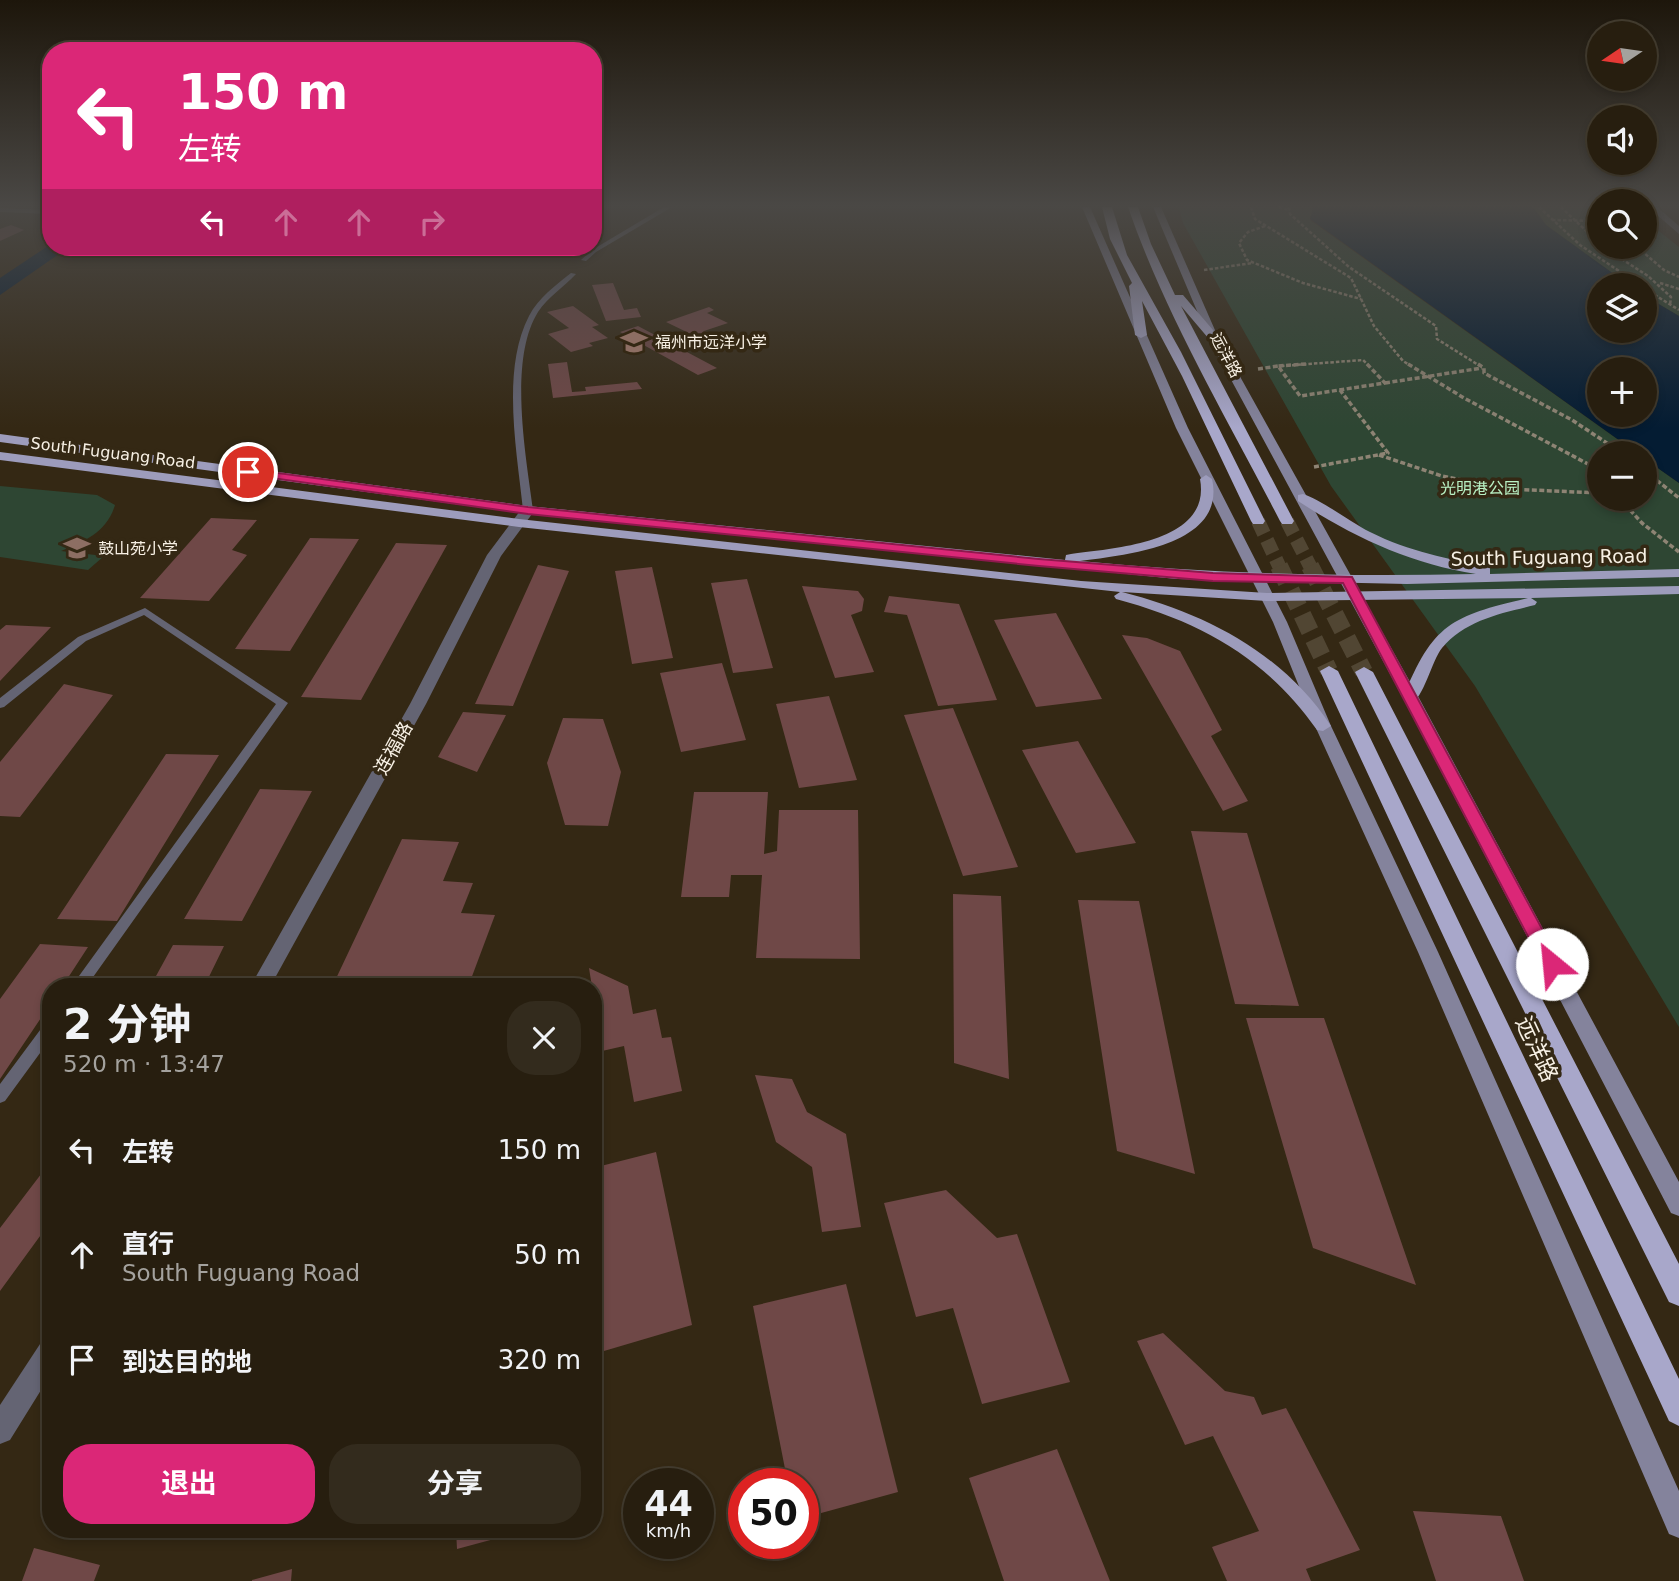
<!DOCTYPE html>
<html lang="zh">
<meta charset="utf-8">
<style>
body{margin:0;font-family:"DejaVu Sans","Noto Sans SC",sans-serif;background:#332b1d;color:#f1f3f6;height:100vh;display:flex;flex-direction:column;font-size:26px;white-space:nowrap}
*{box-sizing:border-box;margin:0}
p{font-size:23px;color:#a4a29e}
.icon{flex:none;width:38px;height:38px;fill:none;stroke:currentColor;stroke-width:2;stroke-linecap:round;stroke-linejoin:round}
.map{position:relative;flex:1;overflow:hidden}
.sheet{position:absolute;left:42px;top:978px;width:560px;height:560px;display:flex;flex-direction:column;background:#271e0f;border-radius:28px;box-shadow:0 4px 10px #0003,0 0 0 2px #433c2f}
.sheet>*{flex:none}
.banner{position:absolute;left:42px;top:42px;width:560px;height:214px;border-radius:28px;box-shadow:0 4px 10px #0003,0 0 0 2px #433c2f;background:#db2777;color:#fff;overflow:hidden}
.needle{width:46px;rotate:257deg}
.controls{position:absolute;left:1587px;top:21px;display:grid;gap:14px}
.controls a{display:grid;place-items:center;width:70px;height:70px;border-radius:50%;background:#271e0f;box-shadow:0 4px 10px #0003,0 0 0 2px #433c2f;font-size:35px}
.speed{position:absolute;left:623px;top:1468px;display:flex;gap:14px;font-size:35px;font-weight:700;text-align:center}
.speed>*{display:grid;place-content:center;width:91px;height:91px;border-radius:50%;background:#271e0f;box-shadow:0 4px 10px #0003,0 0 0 2px #433c2f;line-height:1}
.speed small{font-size:18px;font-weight:400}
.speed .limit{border:10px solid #d22;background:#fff;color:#111}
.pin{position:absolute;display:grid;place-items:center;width:60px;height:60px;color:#fff;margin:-30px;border:4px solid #fff;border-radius:50%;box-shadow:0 2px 7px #0007}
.me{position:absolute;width:77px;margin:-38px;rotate:332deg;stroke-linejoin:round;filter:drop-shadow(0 0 5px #0008)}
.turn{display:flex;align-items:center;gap:24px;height:147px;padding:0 21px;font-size:32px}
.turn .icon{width:91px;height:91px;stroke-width:2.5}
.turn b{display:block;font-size:49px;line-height:60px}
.lanes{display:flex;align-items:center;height:66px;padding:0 21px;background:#0003;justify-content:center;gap:35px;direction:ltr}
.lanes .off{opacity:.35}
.round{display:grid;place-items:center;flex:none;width:74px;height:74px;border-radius:28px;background:#332b1d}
.overview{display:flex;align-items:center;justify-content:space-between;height:119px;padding:0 21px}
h1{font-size:42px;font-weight:700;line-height:52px}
.button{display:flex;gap:14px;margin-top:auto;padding:14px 21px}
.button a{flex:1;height:80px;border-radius:28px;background:#db2777;color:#fff;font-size:28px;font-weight:700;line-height:80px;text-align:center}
.button a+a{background:#332b1d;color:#f1f3f6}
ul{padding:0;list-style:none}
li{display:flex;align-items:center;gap:21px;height:105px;padding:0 21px}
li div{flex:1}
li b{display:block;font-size:26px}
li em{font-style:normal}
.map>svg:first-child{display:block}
</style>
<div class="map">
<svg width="1679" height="1581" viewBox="0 0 1679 1581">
<rect width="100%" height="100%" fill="#342814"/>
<path fill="#2e4633" d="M1179,207H1313L1310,220L1637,453H1600V499H1645V459L1679,483V1027L1475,686L1331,486L1183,223Z
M1533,207H1599L1600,247H1645V220L1679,247V316L1645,296V285H1629L1546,225Z
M0,486L97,495L115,505C107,532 85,541 61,551L104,556L88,570L0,557Z"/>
<path fill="#041c33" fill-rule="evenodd" d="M1313,207H1533L1546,225L1629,285H1600V331H1645V296L1679,316V483L1645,459V453H1637L1310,219ZM1600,369H1645V415H1600Z
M51,244V247H69L0,295V278Z"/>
<path fill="#6f4847" d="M11,225L24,230L0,241V229Z
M613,283L624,310L637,308L641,317L606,321L592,285Z
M573,306L599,325L592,327L608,338L589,343L593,346L571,352L548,334L569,328L547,312Z
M709,307L714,310L707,313L728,323L704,331L709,333L697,337L666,322Z
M638,326L717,368L698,375L620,332Z
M567,362L572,392L586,391L585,387L637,382L642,389L553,398L548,364Z
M211,518L257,520L232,550L247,555L209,601L140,598Z
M310,538L359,539L290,651L235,649Z
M396,543L447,545L361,700L301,697Z
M538,565L569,571L513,706L475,704Z
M652,567L673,658L632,664L615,571Z
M747,579L773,668L733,673L711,583Z
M802,586L858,591L864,599L862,611L851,615L874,672L835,678Z
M889,596L959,604L997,700L938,706L907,615L884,612Z
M1056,613L1102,699L1036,707L994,620Z
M6,625L51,627L0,681V630Z
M1122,635L1147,638L1180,651L1222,730L1211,736L1248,801L1223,811Z
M722,663L746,740L681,752L660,673Z
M64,684L113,695L20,817L0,816V762Z
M829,696L857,780L799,788L776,704Z
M953,708L1018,867L963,876L904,715Z
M463,712L506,715L477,772L438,757Z
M563,718L603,719L621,772L608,826L565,825L547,763Z
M1078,741L1136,843L1076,853L1022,750Z
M166,754L219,755L117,921L57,919Z
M260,789L312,791L242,921L184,919Z
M694,792H768L764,854L777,851L779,810H858L860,959L756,958L762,875H731L729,897H681Z
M1191,831L1247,833L1299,1006L1235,1004Z
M402,839L459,842L443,881L473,883L461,913L495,915L468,987H332Z
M953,894L1001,896L1009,1079L954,1063Z
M1078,900L1139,901L1195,1174L1117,1151Z
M40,944L88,947L62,987H51V1003L0,1079V999Z
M173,945L224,946L204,987H150Z
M589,968L628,986L633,1014L656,1009L662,1038L671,1037L682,1091L634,1102L624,1046L602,1051Z
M1246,1018H1324L1416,1285L1313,1248Z
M755,1075L792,1079L807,1112L846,1134L861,1227L822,1232L812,1167L776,1142Z
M656,1152L692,1325L604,1351L593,1280V1168Z
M51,1161V1221L0,1291V1228Z
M946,1190L997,1238L1017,1234L1070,1382L982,1404L953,1308L916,1317L884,1203Z
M846,1284L898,1492L803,1518V1484H788L753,1306Z
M1163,1333L1225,1391L1254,1397L1262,1415L1286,1408L1360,1550L1306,1569L1311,1581H1227L1212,1547L1259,1531L1213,1436L1185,1445L1137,1341Z
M1057,1449L1110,1581H1004L969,1478Z
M1413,1511L1501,1516L1524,1581H1436Z
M456,1530H528L457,1549Z
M34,1548L100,1565L94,1581H22Z
M292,1569L291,1581H252V1580Z"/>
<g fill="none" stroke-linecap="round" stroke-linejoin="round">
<path stroke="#514633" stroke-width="14" stroke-dasharray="14 7" stroke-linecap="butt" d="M1258,521L1280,568
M1287,521L1311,568"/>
<path stroke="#514633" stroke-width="18" stroke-dasharray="18 9" stroke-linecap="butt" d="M1279,566L1329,671
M1310,566L1364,672"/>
<path stroke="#8e8474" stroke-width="2.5" stroke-dasharray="3.5 2" stroke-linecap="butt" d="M1251,207L1255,219L1351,278L1374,326L1403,361L1411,366
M1279,207L1289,210
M1289,207L1290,214L1349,267L1436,326L1437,339L1480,366
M1539,207L1580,245L1640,285
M1561,207L1600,244
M1593,207L1600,213
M1552,220L1600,221
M1265,226L1248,232L1239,243L1247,260L1303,283L1361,299
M1603,247L1648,276L1671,297L1670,305
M1637,247L1664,270L1679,277
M1204,270L1252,263
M1660,283L1679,289
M1645,289L1679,310
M1281,366L1363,360L1369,366"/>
<path stroke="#8e8474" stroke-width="3.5" stroke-dasharray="5 2.5" stroke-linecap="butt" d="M1306,364L1278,366L1300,396L1385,383
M1367,364L1385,383
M1408,364L1464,398L1588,464L1600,476
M1478,364L1484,368V373L1572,420L1622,453
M1258,369L1278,366
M1385,383L1482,368
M1379,455L1442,476L1508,489L1600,493
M1589,464L1600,463
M1314,467L1388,453L1340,390
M1645,471L1679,498
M1620,499L1642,523L1679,552"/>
<path fill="#646473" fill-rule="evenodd" d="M664,207H672L596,252L586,261L581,260L592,250Z
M0,208L51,210V214L0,212Z
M571,273L576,274C564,287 548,297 538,312C508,360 526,456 533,510L528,513L523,510C517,451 501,370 529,316C538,298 556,285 571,273Z
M145,608L288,703L86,987H71L276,704L144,615L86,641L4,707L0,708V698L78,637Z
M51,1020V1038L5,1101L0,1103V1084L46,1022Z"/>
<path fill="#646473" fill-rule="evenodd" d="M1648,207H1657L1679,226V234Z
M528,506L535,510L501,556L426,704L270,987H250L410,704L487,555L523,507Z
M51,1337V1374L10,1440L0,1444V1405L42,1341Z"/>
<path fill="#84839c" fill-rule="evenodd" d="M1082,207H1090L1188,428L1287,622L1331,726L1438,952L1679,1491V1538L1669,1534L1418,952L1315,726L1273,622L1176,428Z
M1153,207H1161L1218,337L1419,698L1679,1182V1216L1671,1213L1403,698L1208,337Z"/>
<path fill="#9d9cbc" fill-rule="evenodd" d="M0,434L528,506L1065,560L1066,555L1071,554C1114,548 1212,543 1200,479L1206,475L1212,479C1227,546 1125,555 1080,561C1211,574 1344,577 1476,574C1411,564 1353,537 1298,501V495L1303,494C1322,500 1350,522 1370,532C1410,552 1447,558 1490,568V574L1679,569V577L1407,584L1177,579L528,514L0,442Z
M0,452L519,519L1081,581L1267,593L1679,586V594L1531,598L1537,602L1535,605C1502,613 1465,620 1442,648C1432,660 1423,700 1411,703L1403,698C1433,623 1452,616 1528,598L1267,601L1122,592C1205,613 1283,653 1331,726L1323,731L1317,730C1265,657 1201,622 1116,599L1114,596L1120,592L519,527L0,460Z"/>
<path fill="#a8a7ca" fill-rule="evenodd" d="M1102,207H1112L1127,255L1181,352L1265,521L1263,524H1253L1251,521L1182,376L1142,301L1147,335L1141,338L1135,335L1129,286L1132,283L1110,239Z
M1128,207H1138L1151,244L1175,295H1183L1219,337L1209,339L1181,306L1294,521L1292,524H1282L1280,521C1227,418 1166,317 1128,207Z
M1329,666L1338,671L1679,1379V1426L1669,1421L1320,671Z
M1364,667L1373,672L1679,1264V1306L1669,1302L1355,672Z"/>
</g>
<linearGradient id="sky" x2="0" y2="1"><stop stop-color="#1d160b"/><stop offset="0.48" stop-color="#4a4845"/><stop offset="1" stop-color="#4a4845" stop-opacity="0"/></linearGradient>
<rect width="1679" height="428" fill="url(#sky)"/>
<path fill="#db2777" stroke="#8e194d" stroke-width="2" d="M248,469L528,507L1039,559L1213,573L1352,577L1561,964L1558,969L1552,971L1545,969L1343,583L1213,581L1039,566L528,514L244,474L243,472Z"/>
<defs>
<symbol id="school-bare" viewBox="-9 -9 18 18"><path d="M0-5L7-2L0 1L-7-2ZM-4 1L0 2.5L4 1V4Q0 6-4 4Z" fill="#8d6e63" stroke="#342814" stroke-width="2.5" paint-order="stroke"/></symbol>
</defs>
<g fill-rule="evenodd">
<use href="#school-bare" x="615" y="323" width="38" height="38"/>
<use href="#school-bare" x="58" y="529" width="38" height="38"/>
</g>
<g text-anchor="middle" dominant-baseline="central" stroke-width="7" stroke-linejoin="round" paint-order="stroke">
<g font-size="16" fill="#f7f0e4" stroke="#342814" text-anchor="start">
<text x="655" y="342">福州市远洋小学</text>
<text x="98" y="548">鼓山苑小学</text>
</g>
<g font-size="16" fill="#f7f0e4" stroke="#342814">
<text transform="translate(1226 355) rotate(62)">远洋路</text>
<text transform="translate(113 453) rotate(7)">South Fuguang Road</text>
</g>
<g font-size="16" fill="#b9f2c5" stroke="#342814">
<text x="1480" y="488">光明港公园</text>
</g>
<g font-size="19" fill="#f7f0e4" stroke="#342814">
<text transform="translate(1549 557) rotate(-1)">South Fuguang Road</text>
<text transform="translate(393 748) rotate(-61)">连福路</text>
</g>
<g font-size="23" fill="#f7f0e4" stroke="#342814">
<text transform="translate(1537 1049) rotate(65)">远洋路</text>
</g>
</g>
</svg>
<div class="controls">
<a><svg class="needle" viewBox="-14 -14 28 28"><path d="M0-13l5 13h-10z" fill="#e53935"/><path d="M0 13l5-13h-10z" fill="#a4a29e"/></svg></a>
<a><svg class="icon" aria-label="sound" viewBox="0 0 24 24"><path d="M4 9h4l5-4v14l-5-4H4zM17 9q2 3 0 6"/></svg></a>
<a><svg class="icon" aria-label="search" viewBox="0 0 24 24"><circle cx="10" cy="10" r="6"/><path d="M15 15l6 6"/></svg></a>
<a><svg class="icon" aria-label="layers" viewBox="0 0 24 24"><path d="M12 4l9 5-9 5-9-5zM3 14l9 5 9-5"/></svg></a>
<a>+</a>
<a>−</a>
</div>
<div class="speed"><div>44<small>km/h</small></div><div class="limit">50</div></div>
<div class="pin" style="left:248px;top:472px;background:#d93025"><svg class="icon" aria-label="arrive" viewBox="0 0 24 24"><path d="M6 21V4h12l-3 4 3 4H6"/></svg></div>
<svg class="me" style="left:1552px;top:964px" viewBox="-20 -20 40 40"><circle r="19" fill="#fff"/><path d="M0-13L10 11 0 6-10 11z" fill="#db2777"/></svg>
<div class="banner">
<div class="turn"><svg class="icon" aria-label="left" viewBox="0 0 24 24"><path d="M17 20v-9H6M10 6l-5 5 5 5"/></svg><div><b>150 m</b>左转</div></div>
<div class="lanes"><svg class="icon" aria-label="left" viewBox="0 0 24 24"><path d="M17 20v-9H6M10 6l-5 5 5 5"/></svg><svg class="icon off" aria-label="ahead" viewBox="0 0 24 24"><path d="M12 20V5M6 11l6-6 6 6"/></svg><svg class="icon off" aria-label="ahead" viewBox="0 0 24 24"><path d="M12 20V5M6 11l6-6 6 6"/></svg><svg class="icon off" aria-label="right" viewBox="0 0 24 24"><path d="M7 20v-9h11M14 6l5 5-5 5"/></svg></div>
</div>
<section class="sheet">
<div class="overview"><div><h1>2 分钟</h1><p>520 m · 13:47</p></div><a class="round"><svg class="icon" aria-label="close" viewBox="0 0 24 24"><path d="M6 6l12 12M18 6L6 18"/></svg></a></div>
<ul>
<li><svg class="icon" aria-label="left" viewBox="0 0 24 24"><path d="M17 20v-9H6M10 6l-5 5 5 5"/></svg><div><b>左转</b></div><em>150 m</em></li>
<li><svg class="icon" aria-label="ahead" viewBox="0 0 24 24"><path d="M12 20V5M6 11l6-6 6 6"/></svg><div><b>直行</b><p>South Fuguang Road</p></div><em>50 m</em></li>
<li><svg class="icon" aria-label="arrive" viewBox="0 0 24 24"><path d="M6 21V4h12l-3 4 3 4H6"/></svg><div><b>到达目的地</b></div><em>320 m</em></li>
</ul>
<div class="button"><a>退出</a><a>分享</a></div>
</section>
</div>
